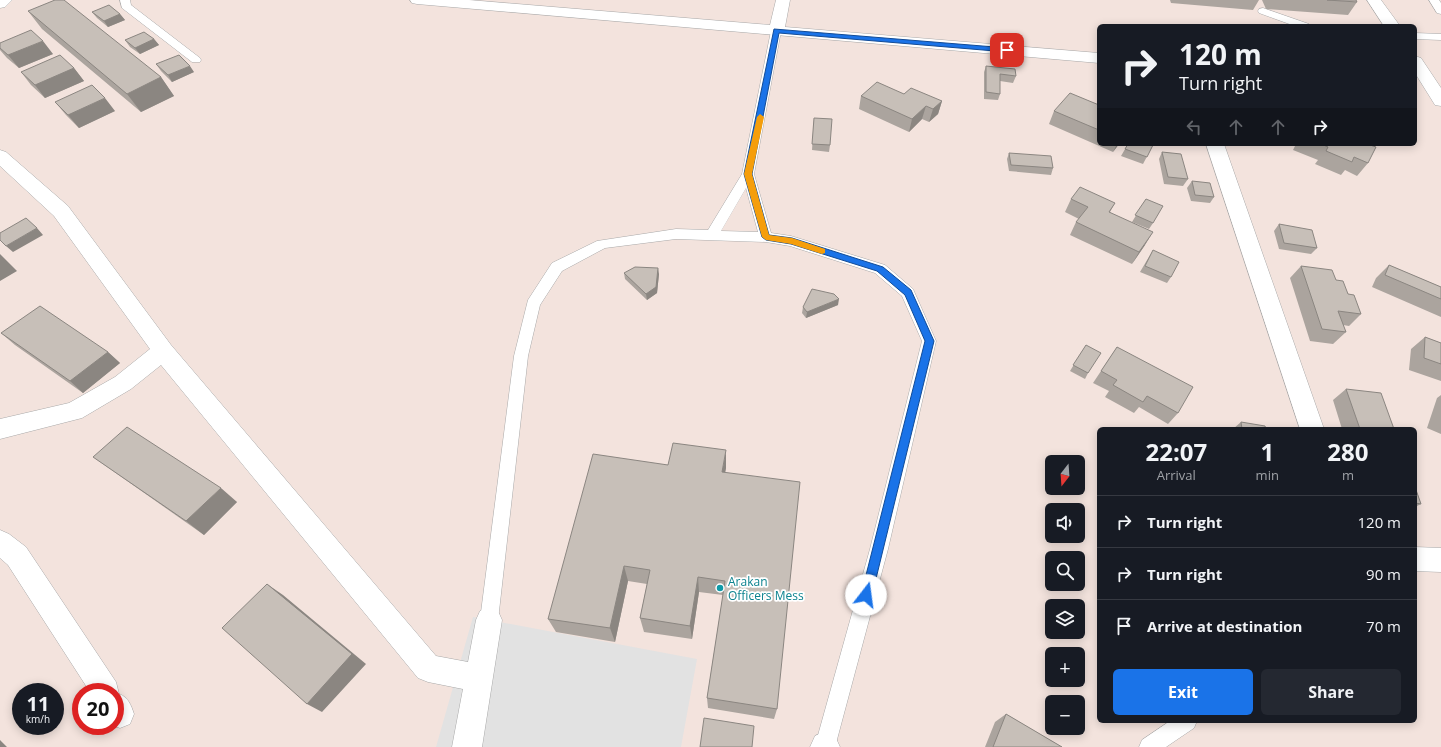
<!DOCTYPE html>
<meta charset="utf-8">
<style>
body{margin:0;font-family:"Open Sans",sans-serif;background:#242831;color:#f1f3f6;height:100vh;display:flex;flex-direction:column;font-size:15px;white-space:nowrap}
*{box-sizing:border-box;margin:0}
p{font-size:13px;color:#9ea1a6}
.icon{flex:none;width:22px;height:22px;fill:none;stroke:currentColor;stroke-width:2;stroke-linecap:round;stroke-linejoin:round}
.map{position:relative;flex:1;overflow:hidden}
.side{position:absolute;left:1097px;top:427px;width:320px;height:296px;display:flex;flex-direction:column;background:#171b24;border-radius:6px;box-shadow:0 2px 10px #0003}
.side>*{flex:none}
.banner{position:absolute;left:1097px;top:24px;width:320px;height:122px;border-radius:6px;box-shadow:0 2px 10px #0003;background:#171b24;color:#f1f3f6;overflow:hidden}
.needle{width:26px;rotate:197deg}
.buttons{position:absolute;left:1045px;top:455px;display:grid;gap:8px}
.buttons a{display:grid;place-items:center;width:40px;height:40px;border-radius:6px;background:#171b24;box-shadow:0 2px 10px #0003;font-size:20px}
.speed{position:absolute;left:12px;top:683px;display:flex;gap:8px;font-size:20px;font-weight:700;text-align:center}
.speed>*{display:grid;place-content:center;width:52px;height:52px;border-radius:50%;background:#171b24;box-shadow:0 2px 10px #0003;line-height:1}
.speed small{font-size:10px;font-weight:400}
.speed .limit{border:6px solid #d22;background:#fff;color:#111}
.pin{position:absolute;display:grid;place-items:center;width:34px;height:34px;color:#fff;margin:-17px;border-radius:8px;box-shadow:0 2px 6px #0006}
.me{position:absolute;width:44px;margin:-22px;rotate:15deg;stroke-linejoin:round;filter:drop-shadow(0 0 3px #0008)}
.turn{display:flex;align-items:center;gap:14px;height:84px;padding:0 16px;font-size:18px}
.turn .icon{width:52px;height:52px;stroke-width:2.5}
.turn b{display:block;font-size:28px;line-height:34px}
.lanes{display:flex;align-items:center;height:38px;padding:0 16px;background:#0003;justify-content:center;gap:20px;direction:ltr}
.lanes .off{opacity:.35}
.eta{display:flex;justify-content:space-evenly;align-items:center;height:68px;text-align:center}
.eta b{font-size:24px;font-weight:700;line-height:28px}
.cta{display:flex;gap:8px;margin-top:auto;padding:8px 16px}
.cta a{flex:1;height:46px;border-radius:6px;background:#1a73e8;color:#fff;font-size:16px;font-weight:700;line-height:46px;text-align:center}
.cta a+a{background:#242831;color:#f1f3f6}
ul{padding:0;list-style:none}
li{display:flex;align-items:center;gap:12px;height:52px;padding:0 16px;border-top:1px solid #363941}
li div{flex:1}
li b{display:block;font-size:15px}
li em{font-style:normal}
.map>svg:first-child{display:block}
</style>
<div class="map">
<svg width="1441" height="747" viewBox="0 0 1441 747">
<rect width="100%" height="100%" fill="#f2efe9"/>
<path fill="#f3e3dd" fill-rule="evenodd" d="M0,0H1441V747H0ZM1099,26H1415V144H1099ZM1099,429H1415V721H1099ZM1052,462H1078V488H1052ZM1052,510H1078V536H1052ZM1052,558H1078V584H1052ZM1052,606H1078V632H1052ZM1052,654H1078V680H1052ZM21,692H55V726H21ZM81,692H115V726H81ZM1052,702H1078V728H1052Z"/>
<path fill="#e2e2e2" d="M473,617L697,659L681,747H436Z"/>
<g fill="none" stroke-linecap="round" stroke-linejoin="round">
<defs>
<path id="lane" d="M120,0H130L131,5L200,58L201,60L200,62H192L122,8Z
M1429,0H1439L1441,3V14L1437,13Z
M1263,8L1309,24L1310,26H1295L1259,13L1258,11L1259,9Z
M776,28L781,31L754,174L771,233L791,236L885,265L913,289L936,341L888,549L835,747L815,746L870,549L922,341L902,296L875,273L790,246L766,242L676,239L605,248L562,271L540,305L528,356L498,620L495,626L489,629L483,626L480,620L514,356L528,300L552,263L597,241L676,229L708,230L742,174L771,31ZM746,188L758,232L721,231Z
M1415,33L1441,34V40L1415,39Z
M1170,721H1197L1194,728L1166,747H1139L1142,740Z"/>
<path id="street" d="M0,0H12L5,7L0,8Z
M410,0H469L770,25L776,0H790L785,27L1099,53V63L417,4L412,3Z
M1367,0H1381L1400,26H1384Z
M1415,56L1421,58L1441,88V106L1435,105L1415,73Z
M1206,144H1224L1324,429H1300Z
M0,150L6,152L68,206L171,345L436,656L468,662L476,620L480,611L489,607L498,611L502,620L482,747H452L463,689L428,682L418,678L161,365L131,389L82,418L0,439V419L69,403L115,377L150,349L54,216L0,166Z
M0,530L9,534L26,547L116,682L119,694C128,697 131,705 134,714L130,724L120,728L114,726L115,692H90L8,565L0,558Z
M1415,547L1441,548V572L1415,571Z
M825,731L835,736L840,747H810L815,736Z"/>
</defs>
<use href="#lane" stroke="#a9a9a9" stroke-width="1"/>
<use href="#street" stroke="#a9a9a9" stroke-width="1"/>
<use href="#lane" fill="#fff" fill-rule="evenodd"/>
<use href="#street" fill="#fff" fill-rule="evenodd"/>
</g>
<path fill="#aba49e" d="M1170,0H1259L1253,10L1171,3Z
M1262,0H1356L1357,2L1348,15L1266,9Z
M28,11L161,77L174,96L141,112L42,29Z
M92,12L120,14L125,20L108,27L97,18Z
M154,39L159,45L140,54L130,47L125,40Z
M0,43L53,54L19,68L7,58L0,50Z
M156,64L194,72L172,82L161,71Z
M986,66L1016,76L1013,83L1000,81V94L998,100L984,99V72Z
M74,68L84,81L45,98L31,85L21,72Z
M861,96L942,101L938,114L929,122L922,119L909,132L859,109Z
M55,102L115,111L79,128L66,115Z
M1099,105V144H1119L1113,152L1049,124L1054,111Z
M814,118L830,145L829,152L812,150Z
M1128,144L1153,145L1143,164L1121,156Z
M1296,144H1367L1368,163L1357,176L1345,170L1341,175L1315,164L1318,160L1293,150Z
M1162,152L1188,179L1183,186L1164,184L1159,159Z
M1009,153L1053,168L1051,175L1009,171L1007,159Z
M1192,181L1214,197L1210,203L1191,201L1187,188Z
M1071,199L1115,203L1110,212L1145,245L1132,264L1070,235L1076,222L1079,219L1065,212Z
M1146,199L1153,223L1149,229L1132,222Z
M1279,224L1317,248L1311,254L1279,249L1274,231Z
M1153,250L1171,277L1167,283L1140,272Z
M1389,265L1441,287V317L1372,287L1376,278Z
M1301,266L1336,280L1348,294L1361,314L1349,326L1343,325L1346,332L1333,344L1310,341L1290,278Z
M624,273L659,274L657,293L647,300L625,279Z
M838,305L806,318L802,313L803,307Z
M1,333L108,352L120,363L83,393L15,345Z
M1425,337L1441,343V381L1409,370L1411,349Z
M1086,345L1088,373L1085,379L1070,371Z
M1117,347L1178,413L1168,424L1139,407L1134,413L1105,397L1109,391L1093,383Z
M1346,389L1394,429H1342L1333,400Z
M1441,395V434L1427,428L1437,398Z
M1241,422L1266,429H1233Z
M93,457L237,502L204,535L113,471Z
M668,465L726,468L725,472L777,709L774,719L708,708L707,698L723,595L699,592L692,639L644,632L640,618L647,584L628,581L615,642L556,632L548,619Z
M1415,487L1421,504L1415,507Z
M1006,714L1062,747H985L995,722Z"/>
<path fill="#8b8681" d="M120,14L125,20L108,27L104,21Z
M154,39L159,45L140,54L135,48Z
M43,41L53,54L19,68L8,55Z
M190,66L194,72L172,82L168,75Z
M74,68L84,81L45,98L35,85Z
M161,77L174,96L141,112L127,94Z
M105,98L115,111L79,128L68,115Z
M942,101L938,114L929,122L933,109Z
M926,106L922,119L909,132L912,119Z
M1117,144H1119L1113,152Z
M37,228L43,235L13,252L6,246Z
M1153,232L1145,245L1132,264L1139,252Z
M0,254L17,271L0,281Z
M658,268L659,274L657,293L647,300L646,294Z
M839,299L838,305L806,318L807,312Z
M108,352L120,363L83,393L70,381Z
M726,450V468L722,490V472Z
M221,488L237,502L204,535L186,521Z
M624,566L628,581L615,642L610,628Z
M698,577L699,592L692,639L690,626Z
M267,584L283,595L366,664L322,712L307,704Z
M0,740L7,747H0Z"/>
<path fill="#c7bfb8" stroke="#8b8681" d="M55,0H64L161,77L127,94L28,11Z
M1327,0H1356L1357,2Z
M109,5L120,14L104,21L92,12Z
M31,30L43,41L8,55L0,48V43Z
M144,32L154,39L135,48L125,40Z
M60,55L74,68L35,85L21,72Z
M179,55L190,66L168,75L156,64Z
M986,66L1015,69L1016,76L1000,74V94L986,92Z
M877,82L904,94L911,88L942,101L933,109L926,106L912,119L861,96Z
M92,85L105,98L68,115L55,102Z
M1070,93L1099,105V130L1054,111Z
M814,118L832,119L830,145L812,144Z
M1128,144H1149L1153,145L1147,157L1125,149Z
M1321,144H1367L1376,147L1368,163L1354,157L1352,162L1326,151L1328,147Z
M1162,152L1181,154L1188,179L1168,177Z
M1009,153L1051,156L1053,168L1011,165Z
M1192,181L1210,183L1214,197L1195,195Z
M1080,187L1115,203L1109,212L1153,232L1139,252L1076,222L1088,207L1071,199Z
M1146,199L1163,206L1153,223L1135,215Z
M26,218L37,228L6,246L0,240V233Z
M1279,224L1312,230L1317,248L1284,243Z
M1153,250L1179,262L1171,277L1145,266Z
M1389,265L1441,287V299L1385,275Z
M1301,266L1332,270L1336,280L1343,281L1348,294L1354,295L1361,314L1338,311L1346,332L1322,329Z
M635,267L658,268L656,287L646,294L624,273Z
M812,289L834,294L839,299L807,312L803,307Z
M40,306L108,352L70,381L1,333Z
M1425,337L1441,343V364L1424,358Z
M1086,345L1101,353L1088,373L1073,365Z
M1117,347L1193,387L1178,413L1147,396L1143,402L1113,385L1117,380L1101,371Z
M1346,389L1381,393L1394,429H1360Z
M1241,422L1265,426L1266,429H1242Z
M127,427L221,488L186,521L93,457Z
M673,443L726,450L722,472L800,482L777,709L707,698L725,581L698,577L690,626L640,618L650,570L624,566L610,628L548,619L593,454L668,465Z
M1415,487L1421,504L1415,503Z
M267,584L352,654L307,704L222,628Z
M1006,714L1062,747H993Z
M704,718L754,726L752,747H700Z"/>
<path fill="#1a73e8" stroke="#114b97" d="M774,29L1007,48L1010,50L1007,52L779,33L752,174L769,235L792,238L883,267L911,290L934,341L872,595L870,599L866,600L863,599L861,595L925,341L905,295L877,271L791,244L766,240L762,237L744,174Z"/>
<path fill="#f59e0b" d="M760,114L764,117L752,174L769,235L792,238L825,249V253L822,254L791,244L766,240L762,237L744,174L757,117Z"/>
<circle fill="#0f9aa8" stroke="#fff" stroke-width="1.5" cx="720" cy="588" r="4"/>
<g text-anchor="middle" dominant-baseline="central" stroke-width="3.5" stroke-linejoin="round" paint-order="stroke">
<g font-size="12" fill="#0d838f" stroke="#fff" text-anchor="start">
<text x="728" y="581">Arakan<tspan x="728" dy="14">Officers Mess</tspan></text>
</g>
</g>
</svg>
<div class="buttons">
<a><svg class="needle" viewBox="-14 -14 28 28"><path d="M0-13l5 13h-10z" fill="#e53935"/><path d="M0 13l5-13h-10z" fill="#9ea1a6"/></svg></a>
<a><svg class="icon" aria-label="sound" viewBox="0 0 24 24"><path d="M4 9h4l5-4v14l-5-4H4zM17 9q2 3 0 6"/></svg></a>
<a><svg class="icon" aria-label="search" viewBox="0 0 24 24"><circle cx="10" cy="10" r="6"/><path d="M15 15l6 6"/></svg></a>
<a><svg class="icon" aria-label="layers" viewBox="0 0 24 24"><path d="M12 4l9 5-9 5-9-5zM3 14l9 5 9-5"/></svg></a>
<a>+</a>
<a>−</a>
</div>
<div class="speed"><div>11<small>km/h</small></div><div class="limit">20</div></div>
<div class="pin" style="left:1007px;top:50px;background:#d93025"><svg class="icon" aria-label="arrive" viewBox="0 0 24 24"><path d="M6 21V4h12l-3 4 3 4H6"/></svg></div>
<svg class="me" style="left:866px;top:595px" viewBox="-20 -20 40 40"><circle r="19" fill="#fff"/><path d="M0-13L10 11 0 6-10 11z" fill="#1a73e8"/></svg>
<div class="banner">
<div class="turn"><svg class="icon" aria-label="right" viewBox="0 0 24 24"><path d="M7 20v-9h11M14 6l5 5-5 5"/></svg><div><b>120 m</b>Turn right</div></div>
<div class="lanes"><svg class="icon off" aria-label="left" viewBox="0 0 24 24"><path d="M17 20v-9H6M10 6l-5 5 5 5"/></svg><svg class="icon off" aria-label="ahead" viewBox="0 0 24 24"><path d="M12 20V5M6 11l6-6 6 6"/></svg><svg class="icon off" aria-label="ahead" viewBox="0 0 24 24"><path d="M12 20V5M6 11l6-6 6 6"/></svg><svg class="icon" aria-label="right" viewBox="0 0 24 24"><path d="M7 20v-9h11M14 6l5 5-5 5"/></svg></div>
</div>
<section class="side">
<div class="eta">
<div><b>22:07</b><p>Arrival</p></div>
<div><b>1</b><p>min</p></div>
<div><b>280</b><p>m</p></div>
</div>
<ul>
<li><svg class="icon" aria-label="right" viewBox="0 0 24 24"><path d="M7 20v-9h11M14 6l5 5-5 5"/></svg><div><b>Turn right</b></div><em>120 m</em></li>
<li><svg class="icon" aria-label="right" viewBox="0 0 24 24"><path d="M7 20v-9h11M14 6l5 5-5 5"/></svg><div><b>Turn right</b></div><em>90 m</em></li>
<li><svg class="icon" aria-label="arrive" viewBox="0 0 24 24"><path d="M6 21V4h12l-3 4 3 4H6"/></svg><div><b>Arrive at destination</b></div><em>70 m</em></li>
</ul>
<div class="cta"><a>Exit</a><a>Share</a></div>
</section>
</div>
